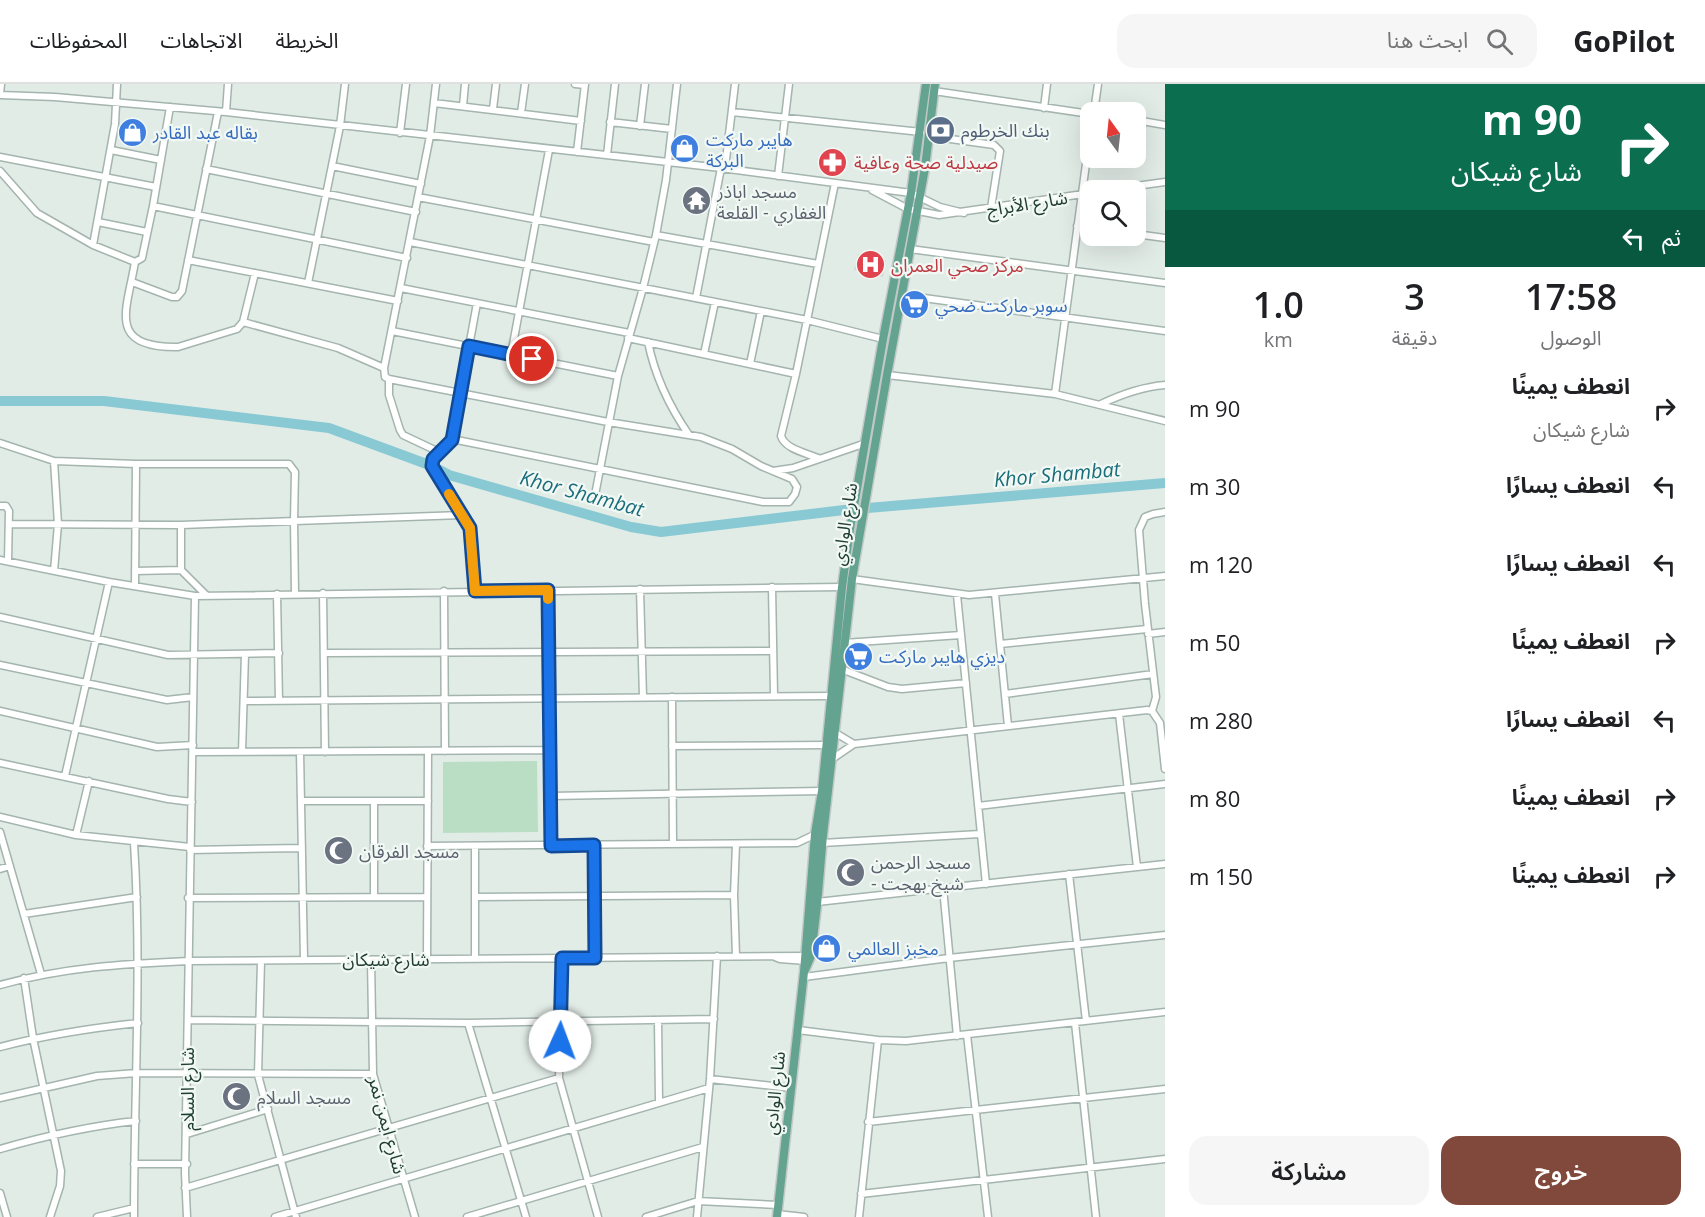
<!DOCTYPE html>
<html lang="ar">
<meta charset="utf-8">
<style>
body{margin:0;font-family:"Open Sans","Noto Sans Arabic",sans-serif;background:#f6f6f6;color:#202124;direction:rtl;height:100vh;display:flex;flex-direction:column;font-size:22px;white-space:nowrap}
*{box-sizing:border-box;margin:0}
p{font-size:20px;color:#757577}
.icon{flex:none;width:33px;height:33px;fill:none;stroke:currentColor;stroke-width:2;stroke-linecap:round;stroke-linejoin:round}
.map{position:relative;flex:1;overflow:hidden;direction:ltr}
.details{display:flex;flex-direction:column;background:#fff;width:540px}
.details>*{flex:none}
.banner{background:#0b6e4f;color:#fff;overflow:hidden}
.needle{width:39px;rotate:345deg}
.tools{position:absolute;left:1080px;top:18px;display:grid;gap:12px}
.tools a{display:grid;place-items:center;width:66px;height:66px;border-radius:12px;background:#fff;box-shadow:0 6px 24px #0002;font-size:30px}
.pin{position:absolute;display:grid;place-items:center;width:51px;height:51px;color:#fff;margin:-26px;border:3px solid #fff;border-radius:50%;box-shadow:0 2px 6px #0007}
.me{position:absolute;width:66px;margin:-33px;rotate:2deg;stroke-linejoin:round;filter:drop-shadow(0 0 4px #0008)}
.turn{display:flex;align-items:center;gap:21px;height:126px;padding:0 24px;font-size:27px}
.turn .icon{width:78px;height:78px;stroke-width:2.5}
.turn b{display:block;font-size:42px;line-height:51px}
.then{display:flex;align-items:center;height:57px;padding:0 24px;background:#0003;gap:12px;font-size:22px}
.eta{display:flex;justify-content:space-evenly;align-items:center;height:102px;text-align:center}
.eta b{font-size:36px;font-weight:600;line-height:42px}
.cta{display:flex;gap:12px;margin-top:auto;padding:12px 24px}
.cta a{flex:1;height:69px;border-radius:18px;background:#80493b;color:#fff;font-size:24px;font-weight:600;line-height:69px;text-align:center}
.cta a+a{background:#f6f6f6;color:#202124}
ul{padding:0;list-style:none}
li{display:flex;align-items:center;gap:18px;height:78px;padding:0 24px}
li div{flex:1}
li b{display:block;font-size:22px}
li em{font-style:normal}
header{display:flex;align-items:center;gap:36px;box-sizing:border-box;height:84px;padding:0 30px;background:#fff;border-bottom:2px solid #e0e0e0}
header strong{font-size:28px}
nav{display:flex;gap:33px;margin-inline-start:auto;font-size:21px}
.search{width:420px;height:54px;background:#f6f6f6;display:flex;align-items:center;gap:15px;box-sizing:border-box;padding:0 21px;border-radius:18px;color:#757577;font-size:22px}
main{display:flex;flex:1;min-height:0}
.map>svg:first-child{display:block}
</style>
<header>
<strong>GoPilot</strong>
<div class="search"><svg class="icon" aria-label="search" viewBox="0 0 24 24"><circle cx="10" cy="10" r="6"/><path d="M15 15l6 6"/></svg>ابحث هنا</div>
<nav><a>الخريطة</a><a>الاتجاهات</a><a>المحفوظات</a></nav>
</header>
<main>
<section class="details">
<div class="banner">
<div class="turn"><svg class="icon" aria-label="right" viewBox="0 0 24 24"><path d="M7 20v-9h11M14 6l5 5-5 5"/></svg><div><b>90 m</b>شارع شيكان</div></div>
<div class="then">ثم<svg class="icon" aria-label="left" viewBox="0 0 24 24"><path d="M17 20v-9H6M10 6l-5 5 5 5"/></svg></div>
</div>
<div class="eta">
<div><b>17:58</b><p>الوصول</p></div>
<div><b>3</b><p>دقيقة</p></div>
<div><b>1.0</b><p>km</p></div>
</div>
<ul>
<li><svg class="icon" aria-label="right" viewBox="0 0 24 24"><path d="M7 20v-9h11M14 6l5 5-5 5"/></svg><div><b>انعطف يمينًا</b><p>شارع شيكان</p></div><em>90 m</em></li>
<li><svg class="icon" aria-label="left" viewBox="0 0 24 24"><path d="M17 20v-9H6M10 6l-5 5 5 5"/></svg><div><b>انعطف يسارًا</b></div><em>30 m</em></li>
<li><svg class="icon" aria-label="left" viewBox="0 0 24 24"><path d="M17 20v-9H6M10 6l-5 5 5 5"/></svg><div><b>انعطف يسارًا</b></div><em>120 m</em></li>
<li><svg class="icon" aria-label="right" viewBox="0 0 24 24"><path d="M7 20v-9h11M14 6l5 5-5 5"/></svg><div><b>انعطف يمينًا</b></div><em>50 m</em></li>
<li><svg class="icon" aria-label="left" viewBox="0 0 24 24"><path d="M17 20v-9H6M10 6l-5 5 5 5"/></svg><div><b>انعطف يسارًا</b></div><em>280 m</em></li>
<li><svg class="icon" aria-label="right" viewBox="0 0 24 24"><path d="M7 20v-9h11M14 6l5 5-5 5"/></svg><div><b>انعطف يمينًا</b></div><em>80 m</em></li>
<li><svg class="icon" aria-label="right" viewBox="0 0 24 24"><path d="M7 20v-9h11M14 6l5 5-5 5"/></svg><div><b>انعطف يمينًا</b></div><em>150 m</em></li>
</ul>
<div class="cta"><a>خروج</a><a>مشاركة</a></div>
</section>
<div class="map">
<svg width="1165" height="1133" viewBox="0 0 1165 1133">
<rect width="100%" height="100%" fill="#e2ece7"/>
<path fill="#d0dcd6" d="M858,170L886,176L883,193L854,186Z"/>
<path fill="#badec3" d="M537,677L538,748L443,749V678Z"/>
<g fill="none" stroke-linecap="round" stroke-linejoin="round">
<path stroke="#88c9d3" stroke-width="10" d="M0,317H104L329,344L432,382L449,391L631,443L661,448L844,426L1165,399"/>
<defs>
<path id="minor" d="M436,0L430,52L384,284L385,293L389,295L608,338L701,353L732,365L761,382L792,395L797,403L795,410L789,418H763L452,355
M575,0L585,1
M934,7L1090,30
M0,10L1,0
M0,11L55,13L226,28L721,84L911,109L940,123L964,129
M434,19L581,37
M463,22L465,0
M170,23L153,122L142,174L135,178C127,226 106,264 178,263L237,245L243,238L255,189
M1044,24L1047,0
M493,25L496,0
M226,28L228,0
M732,28L921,48
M1094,28L1098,0
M521,29L525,0
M1136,36L1165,41
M610,38L672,45
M640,42L645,0
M400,49L406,0
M929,52L994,61L1000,67L991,124
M111,66L161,76
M577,68L585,0
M607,71L615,0
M0,73L156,103
M332,82L421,100
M725,84L735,0
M206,85L416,128
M0,87L37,129L93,161L135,178
M778,92L789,0
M872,106L908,125L939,131L1090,109
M1107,106L1165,98
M418,113L654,158
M153,122L407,174
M98,138L147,148
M1077,142L1090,144
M1136,150L1165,154
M656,151L818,180
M410,158L807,236L883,255
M93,161L115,40L117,0
M910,165L1165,199
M188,176L398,217
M132,198L172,213H177L182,207L218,28
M308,199L340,42L345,0
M401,204L629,249
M902,211L1165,247
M696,214L721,84
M243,238L338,264L384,284
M392,247L618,292
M628,254L796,290
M648,258C655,293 669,322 689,351
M704,270L715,218
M511,271L549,66
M750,280L761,227
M887,291L1055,310L1165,337
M389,295V311L400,346L403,351L439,368
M1055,310L1090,50
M1101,320C1122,310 1141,303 1165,301
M0,359L54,377L136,380H289L295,388L294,437L295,509
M818,374C806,369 785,365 781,352L796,290L835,99
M54,377L58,440L54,487
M773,387L793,384L866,359
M595,411L618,292L643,204L656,151L666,96L677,0
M0,422H6L9,427L8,477
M10,440L181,441L462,431
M181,441V486L207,512
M0,476L109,498L195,512L842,503
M135,487L181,486
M852,495L969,511L1165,492
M135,502L136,380
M772,503L774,612
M640,505L643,613
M548,506L551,762
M444,507L445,667
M475,507L470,444L432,382V378L452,355L477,219
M323,509L325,668
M277,510L279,617
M995,510L1008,642
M957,511L986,800
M0,533L168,571L279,569
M1148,550L1165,548
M844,559L961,551
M1000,560L1147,545
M324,569L773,567
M0,581L167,616L193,613
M841,585L888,603L902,605L966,599
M1005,610L1153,590
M672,613L673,760
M244,617L831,612
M0,627L157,663L193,661
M1152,627L1156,613L1145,520L1139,446L1145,433L1153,430L1165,428
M1119,630L1137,783
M834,648L854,660
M672,662L826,661
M193,668L550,666
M242,668L245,570
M300,668L304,875
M832,675L854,660L1147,626L1152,627L1160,639L1165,685
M0,679L168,715L192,718
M65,692L109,498
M551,712L822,707
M301,717H428
M978,722L1165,700
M0,733L76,751L190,763
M0,748L41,890
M76,751L89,697
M134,759C142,884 134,1008 134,1133
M822,759L980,750
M736,760L734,811L736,872
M594,761L595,874
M427,762L797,759L816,750
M190,766L302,764
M0,785L10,782
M1069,790L1086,937
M943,804L957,952
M374,812V717
M475,813L734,811
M188,814L426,813
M817,818L1165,780
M24,830L137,813
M775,873L780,875L806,877
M562,874L559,994L598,1133
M427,875L428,667
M475,875V762
M371,876L373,990L415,1133
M261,877L258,991L296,1133
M804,893L949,874L1165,851
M24,894L33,954L61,1087L60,1102L50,1133
M0,901C65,883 122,880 189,877L807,872
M188,936L468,939L714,935
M658,936L659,1017
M468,939L526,1133
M1075,939L1096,1133
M798,946L878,956L906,957L1165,928
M967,951L988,1133
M0,963C46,951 91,944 138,939
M710,995L791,1004
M0,1014L97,992L137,989L373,990
M868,1038L1165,1005
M187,1050L268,1025
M0,1065C45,1052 89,1042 136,1037
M134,1080H187
M185,1104L559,994
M0,1109L7,1133
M861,1110L1165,1075
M777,1130L804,1133
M97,1133L134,1124
M187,1133L185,1089L195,512
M275,1133L709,1004
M467,1133L703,1063
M646,1133L698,1117L778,1121
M697,1133L710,995L717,872
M859,1133L878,956"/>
<path id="major" d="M805,886L811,872L817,821L823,751L852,495L887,291L925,84L935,0
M777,1133L804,888L815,750L822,707L842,503L850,445L883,255L911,109L926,0"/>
</defs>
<use href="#minor" stroke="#a4b4ae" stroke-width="9"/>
<use href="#major" stroke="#c1c9c6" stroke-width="11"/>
<use href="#minor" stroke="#fff" stroke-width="6"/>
<use href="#major" stroke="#65a391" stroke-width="8"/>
</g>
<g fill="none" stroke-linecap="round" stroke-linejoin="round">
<defs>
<path id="route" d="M532,275L469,262L452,356L433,375L432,382L470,444L475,507L548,506L551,762L594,761L595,874H562L560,957"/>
</defs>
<use href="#route" stroke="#114b97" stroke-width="15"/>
<use href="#route" stroke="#1a73e8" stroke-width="10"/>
<path stroke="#f59e0b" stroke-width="10" d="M449,410L470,444L475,507L548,506V515"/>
</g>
<defs>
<symbol id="bank-disc" viewBox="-11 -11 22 22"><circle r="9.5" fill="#5c6f8a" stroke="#f2f9f5"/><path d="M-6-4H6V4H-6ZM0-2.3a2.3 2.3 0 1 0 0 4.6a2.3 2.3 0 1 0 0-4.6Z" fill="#fff"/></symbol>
<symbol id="shop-disc" viewBox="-11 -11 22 22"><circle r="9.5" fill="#3f7fe0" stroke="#f2f9f5"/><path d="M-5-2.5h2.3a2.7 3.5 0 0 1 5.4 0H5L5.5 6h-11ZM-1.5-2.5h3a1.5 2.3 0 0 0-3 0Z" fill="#fff"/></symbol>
<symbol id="pharmacy-disc" viewBox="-11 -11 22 22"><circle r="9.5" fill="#e0444e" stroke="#f2f9f5"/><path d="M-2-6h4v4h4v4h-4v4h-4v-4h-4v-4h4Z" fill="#fff"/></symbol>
<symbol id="temple-disc" viewBox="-11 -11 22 22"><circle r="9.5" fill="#6b7280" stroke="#f2f9f5"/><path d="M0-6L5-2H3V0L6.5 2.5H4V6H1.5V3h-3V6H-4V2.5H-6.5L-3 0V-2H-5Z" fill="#fff"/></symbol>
<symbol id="hospital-disc" viewBox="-11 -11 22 22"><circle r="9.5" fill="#e0444e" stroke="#f2f9f5"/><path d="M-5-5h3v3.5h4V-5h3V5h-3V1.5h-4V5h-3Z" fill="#fff"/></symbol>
<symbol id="supermarket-disc" viewBox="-11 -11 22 22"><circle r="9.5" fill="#3f7fe0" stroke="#f2f9f5"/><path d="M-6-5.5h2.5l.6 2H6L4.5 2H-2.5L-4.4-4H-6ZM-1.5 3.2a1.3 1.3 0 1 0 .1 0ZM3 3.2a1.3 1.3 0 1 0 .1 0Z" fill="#fff"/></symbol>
<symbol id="mosque-disc" viewBox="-11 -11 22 22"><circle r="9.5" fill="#6b7280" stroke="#f2f9f5"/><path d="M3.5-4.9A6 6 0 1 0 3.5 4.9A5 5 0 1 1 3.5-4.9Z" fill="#fff"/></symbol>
</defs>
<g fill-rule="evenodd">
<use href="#bank-disc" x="924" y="30" width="33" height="33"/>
<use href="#shop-disc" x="116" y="32" width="33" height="33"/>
<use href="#shop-disc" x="668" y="48" width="33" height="33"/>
<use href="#pharmacy-disc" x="816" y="62" width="33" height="33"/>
<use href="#temple-disc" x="680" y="100" width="33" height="33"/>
<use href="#hospital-disc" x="854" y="164" width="33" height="33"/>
<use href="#supermarket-disc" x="898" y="204" width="33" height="33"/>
<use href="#supermarket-disc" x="842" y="556" width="33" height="33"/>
<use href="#mosque-disc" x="322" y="750" width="33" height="33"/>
<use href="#mosque-disc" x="834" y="772" width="33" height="33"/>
<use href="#shop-disc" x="810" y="848" width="33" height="33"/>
<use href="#mosque-disc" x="220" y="996" width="33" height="33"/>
</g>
<g text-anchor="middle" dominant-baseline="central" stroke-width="4.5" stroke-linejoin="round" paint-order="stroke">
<g font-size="18" fill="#4e5e75" stroke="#f2f9f5" text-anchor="start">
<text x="961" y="46">بنك الخرطوم</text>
</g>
<g font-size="18" fill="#366cbe" stroke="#f2f9f5" text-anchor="start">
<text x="153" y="48">بقاله عبد القادر</text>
<text x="706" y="55">هايبر ماركت<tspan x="706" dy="21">البركة</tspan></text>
<text x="935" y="221">سوبر ماركت ضحي</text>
<text x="879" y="572">ديزي هايبر ماركت</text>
<text x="848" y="864">مخبز العالمي</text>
</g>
<g font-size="18" fill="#be3a42" stroke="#f2f9f5" text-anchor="start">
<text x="854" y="78">صيدلية صحة وعافية</text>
<text x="891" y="181">مركز صحي العمران</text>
</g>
<g font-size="18" fill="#5b616d" stroke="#f2f9f5" text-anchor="start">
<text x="717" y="107">مسجد اباذر<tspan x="717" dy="21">الغفاري - القلعة</tspan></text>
<text x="359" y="767">مسجد الفرقان</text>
<text x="871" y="778">مسجد الرحمن<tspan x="871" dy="21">- شيخ بهجت</tspan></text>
<text x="257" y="1013">مسجد السلام</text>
</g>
<g font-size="18" fill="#213e35" stroke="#f2f9f5">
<text transform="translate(1027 119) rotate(-9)">شارع الأبراج</text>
<text transform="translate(844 440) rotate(-81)">شارع الوادي</text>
<text x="386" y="875">شارع شيكان</text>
<text transform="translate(187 1005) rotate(-90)">شارع السلام</text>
<text transform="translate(774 1009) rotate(-84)">شارع الوادي</text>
<text transform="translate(388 1041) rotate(75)">شارع ايمن نمر</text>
</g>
<g font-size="20" font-style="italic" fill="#1a6d7b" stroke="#f2f9f5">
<text transform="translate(1057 390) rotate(-5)">Khor Shambat</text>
<text transform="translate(582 409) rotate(15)">Khor Shambat</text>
</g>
</g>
</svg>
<div class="tools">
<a><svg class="needle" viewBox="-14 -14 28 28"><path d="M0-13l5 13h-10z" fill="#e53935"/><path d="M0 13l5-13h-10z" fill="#757577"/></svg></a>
<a><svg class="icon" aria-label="search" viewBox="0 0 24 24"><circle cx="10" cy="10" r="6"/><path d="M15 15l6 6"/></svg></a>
</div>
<div class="pin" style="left:532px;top:275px;background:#d93025"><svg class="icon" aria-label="arrive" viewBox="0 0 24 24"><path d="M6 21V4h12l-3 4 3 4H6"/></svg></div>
<svg class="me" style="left:560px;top:957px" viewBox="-20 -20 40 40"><circle r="19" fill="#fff"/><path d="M0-13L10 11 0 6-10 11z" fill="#1a73e8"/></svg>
</div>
</main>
